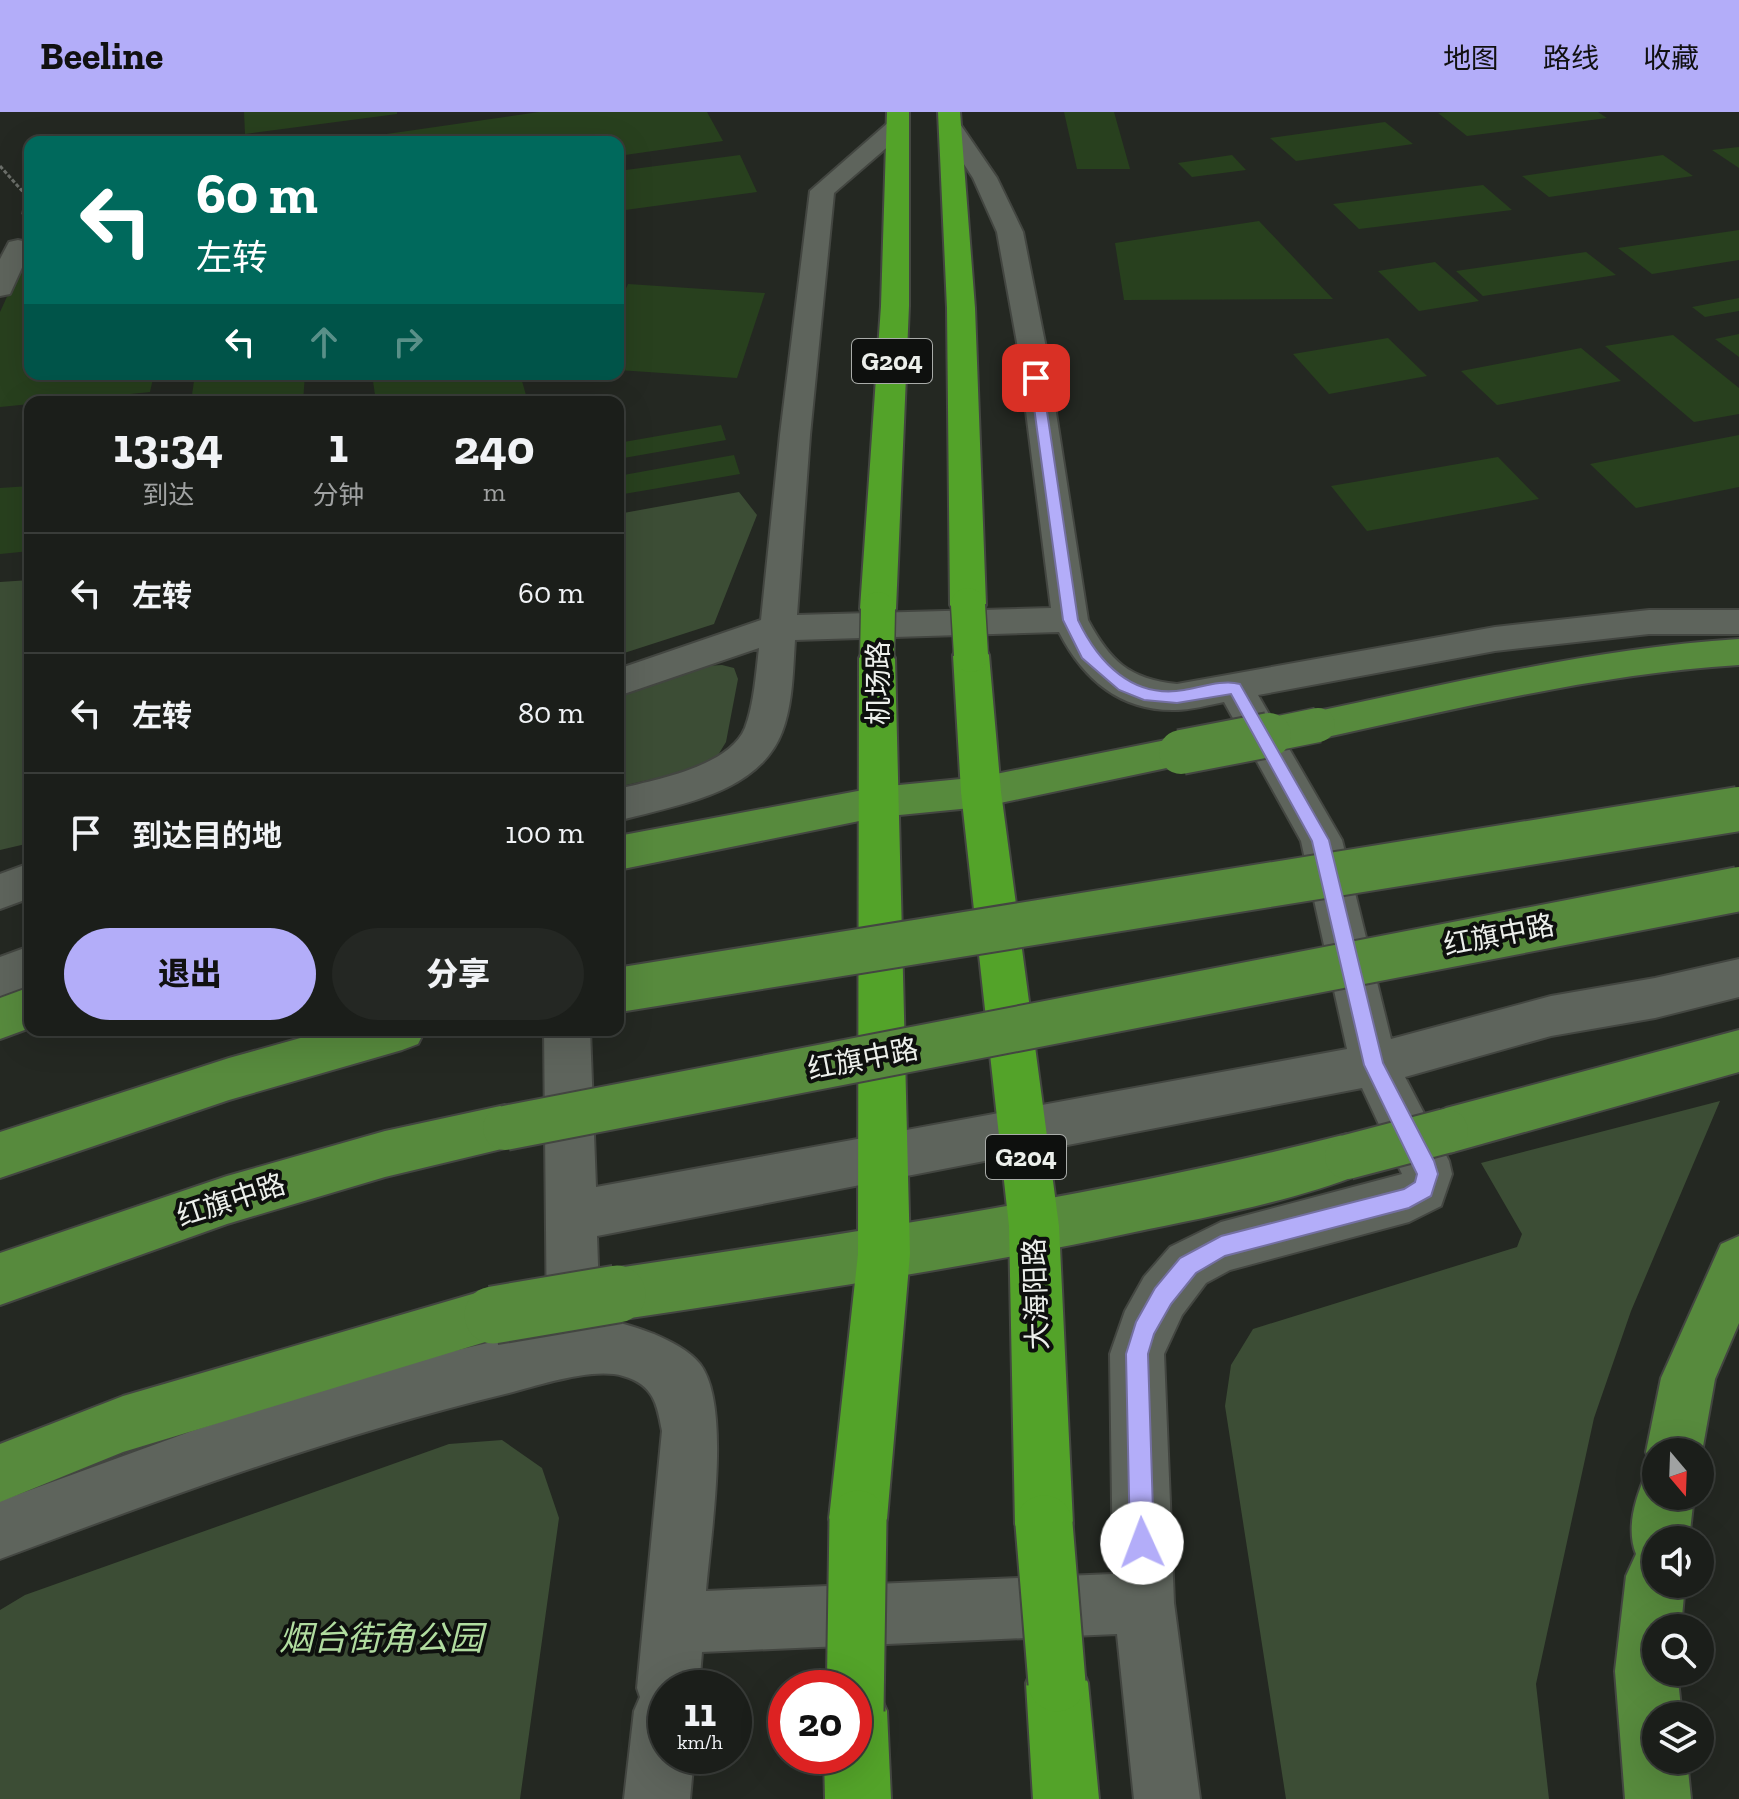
<!DOCTYPE html>
<html lang="zh">
<meta charset="utf-8">
<style>
body{margin:0;font-family:"Zilla Slab","Noto Sans SC",serif;background:#242723;color:#f1f3f6;height:100vh;display:flex;flex-direction:column;font-size:30px;white-space:nowrap}
*{box-sizing:border-box;margin:0}
p{font-size:26px;color:#a0a2a2}
.icon{flex:none;width:44px;height:44px;fill:none;stroke:currentColor;stroke-width:2;stroke-linecap:round;stroke-linejoin:round}
.map{position:relative;flex:1;overflow:hidden}
.drawer{position:absolute;left:24px;top:284px;width:600px;height:640px;display:flex;flex-direction:column;background:#1b1e1a;border-radius:16px;box-shadow:0 8px 32px #0002,0 0 0 2px #393c39}
.drawer>*{flex:none}
.guide{position:absolute;left:24px;top:24px;width:600px;height:244px;border-radius:16px;box-shadow:0 8px 32px #0002,0 0 0 2px #393c39;background:#00695c;color:#fff;overflow:hidden}
.needle{width:52px;rotate:161deg}
.fabs{position:absolute;left:1642px;top:1326px;display:grid;gap:16px}
.fabs a{display:grid;place-items:center;width:72px;height:72px;border-radius:50%;background:#1b1e1a;box-shadow:0 8px 32px #0002,0 0 0 2px #393c39;font-size:40px}
.speed{position:absolute;left:648px;top:1558px;display:flex;gap:16px;font-size:40px;font-weight:700;text-align:center}
.speed>*{display:grid;place-content:center;width:104px;height:104px;border-radius:50%;background:#1b1e1a;box-shadow:0 8px 32px #0002,0 0 0 2px #393c39;line-height:1}
.speed small{font-size:20px;font-weight:400}
.speed .limit{border:12px solid #d22;background:#fff;color:#111}
.pin{position:absolute;display:grid;place-items:center;width:68px;height:68px;color:#fff;margin:-34px;border-radius:16px;box-shadow:0 4px 12px #0006}
.me{position:absolute;width:88px;margin:-44px;rotate:358deg;stroke-linejoin:round;filter:drop-shadow(0 0 6px #0008)}
.turn{display:flex;align-items:center;gap:28px;height:168px;padding:0 40px;font-size:36px}
.turn .icon{width:104px;height:104px;stroke-width:2.5}
.turn b{display:block;font-size:56px;line-height:68px}
.lanes{display:flex;align-items:center;height:76px;padding:0 40px;background:#0003;justify-content:center;gap:40px;direction:ltr}
.lanes .off{opacity:.35}
.eta{display:flex;justify-content:space-evenly;align-items:center;height:136px;text-align:center}
.eta b{font-size:48px;font-weight:800;line-height:56px}
.primary-button{display:flex;gap:16px;margin-top:auto;padding:16px 40px}
.primary-button a{flex:1;height:92px;border-radius:48px;background:#b3adf9;color:#111;font-size:32px;font-weight:800;line-height:92px;text-align:center}
.primary-button a+a{background:#242723;color:#f1f3f6}
ul{padding:0;list-style:none}
li{display:flex;align-items:center;gap:24px;height:120px;padding:0 40px;border-top:2px solid #393c39}
li div{flex:1}
li b{display:block;font-size:30px}
li em{font-style:normal}
header{display:flex;align-items:center;gap:48px;box-sizing:border-box;height:112px;padding:0 40px;background:#b3adf9;color:#111}
header strong{font-size:38px}
nav{display:flex;gap:44px;margin-inline-start:auto;font-size:28px}
.map>svg:first-child{display:block}
</style>
<header>
<strong>Beeline</strong>
<nav><a>地图</a><a>路线</a><a>收藏</a></nav>
</header>
<div class="map">
<svg width="1739" height="1687" viewBox="0 0 1739 1687">
<rect width="100%" height="100%" fill="#242822"/>
<path fill="#3c4d35" d="M739,380L757,403L714,512L618,543V402Z
M30,468V731L0,738V470Z
M722,553L734,556L738,567L726,630L715,648L696,657L618,675V584L705,554Z
M1720,989L1631,1199L1594,1306L1536,1572L1549,1687H1286L1225,1294L1231,1253L1253,1217L1517,1135L1522,1122L1481,1051Z
M502,1328L542,1356L559,1406L520,1687H0V1498L25,1483L449,1332Z"/>
<path fill="#28401e" d="M244,0H397V2L245,22Z
M539,0H707L723,29L618,44V30H331Z
M1064,0H1114L1130,57H1077Z
M1449,0H1598L1607,6L1467,24L1438,1Z
M1385,10L1413,32L1296,49L1270,26Z
M1739,35V56L1712,38Z
M740,43L757,80L618,99V59Z
M1232,43L1246,58L1192,65L1178,51Z
M1663,43L1693,64L1549,85L1522,64Z
M1483,73L1512,98L1359,117L1333,92Z
M1259,109L1333,187L1124,188L1115,131Z
M1739,118V148L1652,162L1618,136Z
M1586,140L1616,163L1483,184L1456,159Z
M1435,150L1479,189L1419,199L1378,159Z
M30,153V262H154L150,280L0,295V200L21,154Z
M628,172L765,181L737,266L618,258V194Z
M1739,186V199L1705,205L1692,195Z
M1739,222V245L1715,227Z
M1673,223L1739,276V302L1694,310L1605,234Z
M1388,226L1427,264L1329,282L1293,242Z
M1581,236L1621,269L1497,293L1461,259Z
M195,262H305L303,290H191Z
M372,262H520L528,290H376Z
M721,313L726,328L618,347V331Z
M1739,323V375L1636,396L1590,352Z
M734,343L740,362L618,383V364Z
M1498,345L1539,387L1367,419L1331,374Z
M30,374V439L0,442V376Z"/>
<g fill="none" stroke-linecap="round" stroke-linejoin="round">
<defs>
<path id="minor" d="M898,7L906,9L909,14L906,19L834,81L810,323L797,503L1051,496L1018,236L997,120L973,66L939,14L942,9H958L997,66L1023,120L1046,236L1088,508C1110,549 1129,567 1177,572L1495,515L1649,498H1739V522H1649L1495,539L1258,583L1342,728L1391,927L1551,884L1655,866L1739,847V885L1655,906L1551,924L1405,965L1449,1049L1452,1062L1441,1094L1409,1110L1230,1158L1206,1171L1182,1203L1164,1242L1174,1491L1200,1687H1134L1117,1522L702,1540L699,1576H666V1644H694L690,1687H624L634,1599L640,1585L637,1576L662,1319C657,1292 654,1273 623,1264C593,1255 540,1273 509,1281C335,1323 168,1384 0,1447V1389L192,1319L406,1250L547,1217L544,918H590L596,1075L1347,937L1301,729L1224,590C1209,593 1191,598 1175,598C1120,599 1083,567 1059,520L795,528C793,557 793,592 782,620C758,683 674,693 618,709V677C654,668 729,655 745,616C754,592 756,561 759,536L618,584V557L761,508L780,323L810,79L890,9ZM1362,976L1402,1062L1221,1110L1170,1135L1144,1165L1125,1199L1110,1242L1113,1462L706,1479C710,1427 732,1294 700,1252C689,1238 670,1229 654,1222C635,1215 621,1209 600,1210L597,1124Z
M18,128L27,130L30,138L10,182L0,184V147L9,130Z
M30,751V786L0,797V762Z
M30,834V873L0,884V845Z"/>
<path id="major" d="M1739,527V553C1596,562 1457,597 1318,627L1305,623L1299,613L1305,603L1318,599C1457,570 1597,536 1739,527Z
M1181,625L1195,630L1200,640L1195,650L981,695L879,705L618,758V724L879,675L981,665Z
M30,875V916L0,927V886Z
M329,918H425L418,932L402,938L229,988L0,1066V1020L229,946Z
M1739,918V960L1446,1042L1429,1035L1422,1019L1429,1003L1446,996Z
M505,993L522,1000L529,1016L522,1032L385,1065L227,1112L0,1193V1141L227,1064L385,1019Z
M1347,1022L1364,1029L1372,1045L1364,1061C1290,1090 1208,1105 1130,1121C960,1157 789,1182 617,1208L598,1201L591,1182L598,1163L617,1156C862,1119 1106,1083 1347,1022Z
M1739,1124V1211L1715,1267L1702,1340L1700,1346V1340H1656V1384H1694L1689,1428H1656V1472H1685L1681,1516H1656V1560H1677L1682,1604H1656V1648H1687L1691,1687H1625L1615,1559L1626,1464L1636,1442C1626,1417 1635,1388 1645,1364L1654,1360L1646,1340L1661,1266L1721,1132Z
M493,1176L512,1184L520,1203L512,1222L123,1340L0,1390V1332L123,1284Z"/>
<path id="highway" d="M887,0H909V194L896,497L890,505L878,509L866,505L860,497L881,194Z
M938,0H960L975,196L986,493L980,501L968,505L956,501L950,493L947,196Z
M971,530L984,534L989,543L1001,680L1059,1114L1073,1412L1065,1433L1044,1441L1023,1433L1015,1412L1009,1114L961,680L953,543L958,534Z
M877,533L890,537L895,546L910,1142L887,1407L879,1428L858,1436L837,1428L829,1407L858,1142L859,546L864,537Z
M1057,1540L1079,1549L1088,1571L1099,1687H1033L1026,1571L1035,1549Z
M855,1567L877,1577L887,1599L891,1687H825L824,1644H854V1576H834Z"/>
</defs>
<use href="#minor" stroke="#434641" stroke-width="4"/>
<use href="#major" stroke="#434641" stroke-width="4"/>
<use href="#highway" stroke="#434641" stroke-width="4"/>
<path stroke="#6c6f6a" stroke-width="3" stroke-dasharray="4 2" stroke-linecap="butt" d="M0,54L25,82L23,103"/>
<use href="#minor" fill="#5e645c" fill-rule="evenodd"/>
<use href="#major" fill="#578a3d" fill-rule="evenodd"/>
<use href="#highway" fill="#53a329" fill-rule="evenodd"/>
<defs>
<path id="major-bridge-far2" d="M1259,625L1318,613"/>
<path id="major-bridge-far1" d="M1181,640L1269,623
M618,878L1739,697
M505,1016L1739,777
M1347,1045L1446,1019"/>
<path id="major-bridge" d="M493,1203L617,1182"/>
<path id="highway-bridge-far1" d="M968,493L971,543
M877,546L878,497"/>
<path id="highway-bridge" d="M1044,1412L1057,1571
M855,1599L858,1407"/>
</defs>
<use href="#major-bridge-far2" stroke="#434641" stroke-width="37" stroke-linecap="butt"/>
<use href="#major-bridge-far1" stroke="#434641" stroke-width="48" stroke-linecap="butt"/>
<use href="#major-bridge" stroke="#434641" stroke-width="61" stroke-linecap="butt"/>
<use href="#highway-bridge-far1" stroke="#434641" stroke-width="37" stroke-linecap="butt"/>
<use href="#highway-bridge" stroke="#434641" stroke-width="61" stroke-linecap="butt"/>
<use href="#major-bridge-far2" stroke="#578a3d" stroke-width="34"/>
<use href="#major-bridge-far1" stroke="#578a3d" stroke-width="44"/>
<use href="#major-bridge" stroke="#578a3d" stroke-width="57"/>
<use href="#highway-bridge-far1" stroke="#53a329" stroke-width="34"/>
<use href="#highway-bridge" stroke="#53a329" stroke-width="57"/>
</g>
<path fill="#b3adf9" stroke="#7470a2" stroke-width="2" d="M1036,263L1042,266L1078,508C1098,550 1132,587 1184,578C1201,575 1224,567 1240,572L1329,728L1383,951L1434,1049L1438,1062L1431,1084L1409,1096L1225,1144L1196,1161L1171,1192L1154,1222L1148,1242L1154,1431L1150,1440L1142,1443L1133,1440L1130,1431L1126,1242L1136,1210L1155,1176L1180,1146L1221,1124L1404,1077L1415,1070L1417,1062L1364,953L1312,729L1231,582L1177,591L1144,588L1119,578L1082,546L1063,508L1030,266Z"/>
<g text-anchor="middle" dominant-baseline="central" stroke-width="8" stroke-linejoin="round" paint-order="stroke">
<g fill="#0e100e" stroke="#a9aca9" stroke-width="2">
<rect x="852" y="227" width="80" height="44" rx="6"/>
<rect x="986" y="1023" width="80" height="44" rx="6"/>
</g>
<g font-size="26" font-weight="bold" fill="#ecefeb">
<text x="892" y="249">G204</text>
<text x="1026" y="1045">G204</text>
</g>
<g font-size="28" fill="#ecefeb" stroke="#0e100e">
<text transform="translate(878 571) rotate(-90)">机场路</text>
<text transform="translate(1499 823) rotate(-11)">红旗中路</text>
<text transform="translate(863 947) rotate(-11)">红旗中路</text>
<text transform="translate(231 1088) rotate(-18)">红旗中路</text>
<text transform="translate(1036 1182) rotate(-92)">大海阳路</text>
</g>
<g font-size="34" font-style="italic" fill="#b0dc9f" stroke="#0e100e">
<text x="381" y="1526">烟台街角公园</text>
</g>
</g>
</svg>
<div class="fabs">
<a><svg class="needle" viewBox="-14 -14 28 28"><path d="M0-13l5 13h-10z" fill="#e53935"/><path d="M0 13l5-13h-10z" fill="#a0a2a2"/></svg></a>
<a><svg class="icon" aria-label="sound" viewBox="0 0 24 24"><path d="M4 9h4l5-4v14l-5-4H4zM17 9q2 3 0 6"/></svg></a>
<a><svg class="icon" aria-label="search" viewBox="0 0 24 24"><circle cx="10" cy="10" r="6"/><path d="M15 15l6 6"/></svg></a>
<a><svg class="icon" aria-label="layers" viewBox="0 0 24 24"><path d="M12 4l9 5-9 5-9-5zM3 14l9 5 9-5"/></svg></a>
</div>
<div class="speed"><div>11<small>km/h</small></div><div class="limit">20</div></div>
<div class="pin" style="left:1036px;top:266px;background:#d93025"><svg class="icon" aria-label="arrive" viewBox="0 0 24 24"><path d="M6 21V4h12l-3 4 3 4H6"/></svg></div>
<svg class="me" style="left:1142px;top:1431px" viewBox="-20 -20 40 40"><circle r="19" fill="#fff"/><path d="M0-13L10 11 0 6-10 11z" fill="#b3adf9"/></svg>
<div class="guide">
<div class="turn"><svg class="icon" aria-label="left" viewBox="0 0 24 24"><path d="M17 20v-9H6M10 6l-5 5 5 5"/></svg><div><b>60 m</b>左转</div></div>
<div class="lanes"><svg class="icon" aria-label="left" viewBox="0 0 24 24"><path d="M17 20v-9H6M10 6l-5 5 5 5"/></svg><svg class="icon off" aria-label="ahead" viewBox="0 0 24 24"><path d="M12 20V5M6 11l6-6 6 6"/></svg><svg class="icon off" aria-label="right" viewBox="0 0 24 24"><path d="M7 20v-9h11M14 6l5 5-5 5"/></svg></div>
</div>
<section class="drawer">
<div class="eta">
<div><b>13:34</b><p>到达</p></div>
<div><b>1</b><p>分钟</p></div>
<div><b>240</b><p>m</p></div>
</div>
<ul>
<li><svg class="icon" aria-label="left" viewBox="0 0 24 24"><path d="M17 20v-9H6M10 6l-5 5 5 5"/></svg><div><b>左转</b></div><em>60 m</em></li>
<li><svg class="icon" aria-label="left" viewBox="0 0 24 24"><path d="M17 20v-9H6M10 6l-5 5 5 5"/></svg><div><b>左转</b></div><em>80 m</em></li>
<li><svg class="icon" aria-label="arrive" viewBox="0 0 24 24"><path d="M6 21V4h12l-3 4 3 4H6"/></svg><div><b>到达目的地</b></div><em>100 m</em></li>
</ul>
<div class="primary-button"><a>退出</a><a>分享</a></div>
</section>
</div>
